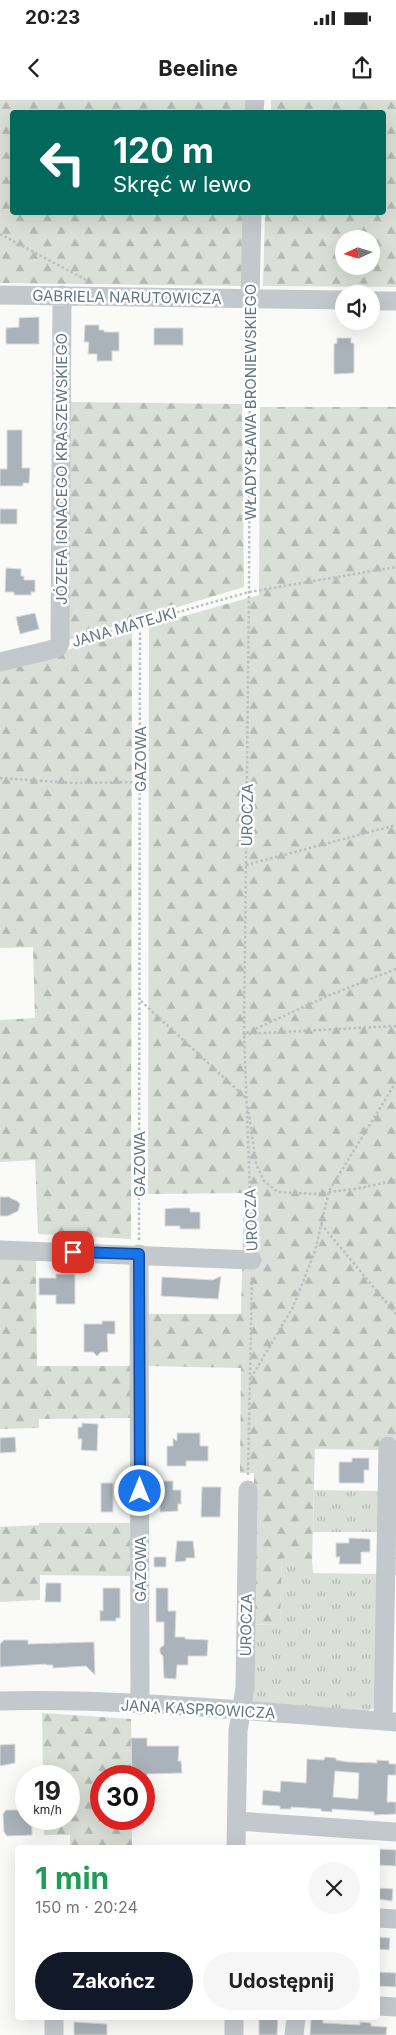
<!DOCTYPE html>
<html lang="pl">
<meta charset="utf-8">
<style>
body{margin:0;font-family:Inter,sans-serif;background:#f6f6f6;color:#222;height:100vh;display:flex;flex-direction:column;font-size:19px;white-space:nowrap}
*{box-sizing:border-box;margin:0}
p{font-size:16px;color:#767676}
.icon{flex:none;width:28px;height:28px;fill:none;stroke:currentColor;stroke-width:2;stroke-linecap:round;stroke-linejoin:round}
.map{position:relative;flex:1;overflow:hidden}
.sheet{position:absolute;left:15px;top:1745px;width:365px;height:175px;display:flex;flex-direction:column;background:#fff;border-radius:5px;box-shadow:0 5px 20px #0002}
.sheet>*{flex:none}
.guide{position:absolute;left:10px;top:10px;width:376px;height:105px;border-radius:5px;box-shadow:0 5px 20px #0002;background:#00695c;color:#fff;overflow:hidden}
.needle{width:32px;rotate:266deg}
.tools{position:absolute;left:335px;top:130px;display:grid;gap:10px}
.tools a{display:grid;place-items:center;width:45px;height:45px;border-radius:50%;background:#fff;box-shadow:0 5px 20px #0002;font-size:25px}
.speed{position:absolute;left:15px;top:1665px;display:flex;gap:10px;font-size:25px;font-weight:700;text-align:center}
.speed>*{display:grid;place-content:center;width:65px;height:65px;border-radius:50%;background:#fff;box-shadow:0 5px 20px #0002;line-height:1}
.speed small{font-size:12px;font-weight:400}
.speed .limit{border:8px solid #d22;background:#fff;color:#111}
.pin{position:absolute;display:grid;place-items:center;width:42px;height:42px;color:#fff;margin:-21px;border-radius:10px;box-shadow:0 2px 8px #0006}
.me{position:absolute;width:55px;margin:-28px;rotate:0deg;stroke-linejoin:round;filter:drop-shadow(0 0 4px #0008)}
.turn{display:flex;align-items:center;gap:18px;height:105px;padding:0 20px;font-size:22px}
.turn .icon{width:65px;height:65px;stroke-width:2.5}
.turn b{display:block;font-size:35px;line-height:42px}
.round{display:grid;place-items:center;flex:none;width:52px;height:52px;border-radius:26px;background:#f6f6f6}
.headline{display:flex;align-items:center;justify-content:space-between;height:85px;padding:0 20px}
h1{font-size:30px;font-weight:700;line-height:38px;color:#1e9e55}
.primary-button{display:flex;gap:10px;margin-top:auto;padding:10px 20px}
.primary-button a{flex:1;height:58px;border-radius:30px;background:#111827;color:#fff;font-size:20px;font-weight:700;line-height:58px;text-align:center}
.primary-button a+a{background:#f6f6f6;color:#222}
.status{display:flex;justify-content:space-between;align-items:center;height:35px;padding:0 25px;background:#fff;direction:ltr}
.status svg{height:14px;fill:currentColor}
header{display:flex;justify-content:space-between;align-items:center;height:65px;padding:0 20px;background:#fff;font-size:22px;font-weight:700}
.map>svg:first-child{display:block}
</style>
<div class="status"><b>20:23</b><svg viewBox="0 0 49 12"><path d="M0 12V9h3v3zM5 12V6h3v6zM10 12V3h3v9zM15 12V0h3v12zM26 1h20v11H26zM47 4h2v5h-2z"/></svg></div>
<header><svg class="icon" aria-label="back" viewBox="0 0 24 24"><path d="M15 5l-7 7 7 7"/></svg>Beeline<svg class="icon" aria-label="share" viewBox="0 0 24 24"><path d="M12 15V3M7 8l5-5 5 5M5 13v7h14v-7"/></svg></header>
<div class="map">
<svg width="396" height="1935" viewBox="0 0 396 1935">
<defs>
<pattern id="grass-tufts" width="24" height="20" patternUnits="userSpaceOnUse" patternTransform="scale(1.25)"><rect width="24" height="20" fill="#dadfd7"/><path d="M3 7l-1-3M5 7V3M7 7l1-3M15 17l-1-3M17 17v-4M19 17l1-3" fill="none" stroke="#b4b9b4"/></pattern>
<pattern id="forest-firs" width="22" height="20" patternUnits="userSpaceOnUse" patternTransform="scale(1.25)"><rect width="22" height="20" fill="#dadfd7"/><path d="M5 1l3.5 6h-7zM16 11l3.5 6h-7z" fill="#b4b9b4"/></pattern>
</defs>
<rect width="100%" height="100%" fill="#fafaf8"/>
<path fill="url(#grass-tufts)" d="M314,1390L383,1391L382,1432H313Z
M282,1457L312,1460L313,1473L382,1474L375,1607L366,1612L253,1602L251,1595L250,1524L280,1525Z"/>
<path fill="url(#forest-firs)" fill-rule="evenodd" d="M0,0H247V12H12V112L245,113L243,186L0,183Z
M271,0H396V187L263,186L265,113L384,112V12H271ZM344,139H371V166H344Z
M68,302L242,304L244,487L68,540Z
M260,307H396V1475H394L383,1350L315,1349L312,1460L282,1458L280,1525L254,1524V1373H240L241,1268L147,1266L148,1214H241L244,1093L148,1094L149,526L259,495Z
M132,531L131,1139L38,1134L35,1060L0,1062V920L35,918L33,847L0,848V569Z
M36,1158L37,1266H132L131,1318L39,1319V1328L0,1329V1159Z
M39,1423H130V1476L40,1475V1500L0,1502V1427L39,1425Z
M42,1613L131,1619L132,1676H101V1719H132V1747H70V1735H44V1719H69V1676H43Z"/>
<path fill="#aab3b9" stroke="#dcdcda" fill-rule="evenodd" d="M39,217V244H6V228L19,227V218Z
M85,225H99V230H104V232H119V251H112V261H97V254H88L89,242H84Z
M154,228H183V245H154Z
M337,238H351V243H354V273L334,274V244L337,243Z
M7,330H22V368H30L29,383H23V386H0V369H7Z
M0,409H17V424H0Z
M6,468L21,469V476H24V480H35V492H31V495H14V492H5Z
M35,513L39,529L20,534L16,517Z
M0,1097H10V1098L17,1101L20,1104L18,1111L8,1116H0Z
M173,1108H190V1112H200V1129H180V1126H165V1109Z
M56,1174H75V1204H56V1195H39V1178H56Z
M221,1176L218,1199L161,1196L162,1177L213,1180Z
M102,1221H115V1234H107L108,1252H101L97,1256L93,1252H84V1224H102Z
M82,1323L98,1324L97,1351L81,1350L82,1339H78V1327H82Z
M177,1333H200V1346H208V1361H186V1366H167V1346H173V1338L177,1341Z
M15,1337L16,1352L0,1353V1338Z
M352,1358H369V1370H364V1383H339V1362H352Z
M160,1381H173V1390H181V1404H178V1411L160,1412Z
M101,1383H113V1412H101Z
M202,1387H221L220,1417H201Z
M349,1438L370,1439V1452H361V1464H339L340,1457H336V1443H349Z
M177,1441H193L195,1458H186V1461L175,1462Z
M154,1457H166V1467H154Z
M46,1483H61V1502H45Z
M103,1488H120V1518H116V1521H100V1510L103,1511Z
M156,1488H168V1511H176L175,1537H185V1539L208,1540L207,1556H188V1565H177L176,1579L164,1578L163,1556L160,1553V1548L164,1545V1522H156Z
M4,1540H28V1544L94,1542L95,1575L86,1566L53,1568V1565H46V1564L0,1567V1544Z
M131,1638H147V1646H179L178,1661H181L182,1673L147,1674V1676H132Z
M15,1644V1663L0,1666V1645Z
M325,1657L336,1658V1660L348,1662L377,1663V1660L389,1661V1664H396V1675H388L387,1702H396V1714L374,1715V1712L332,1709V1712L321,1711V1709L291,1707V1709H280V1706L262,1705L263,1690L280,1692L281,1681L306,1683L307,1659L324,1660ZM335,1671L359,1673L358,1699L333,1697Z
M6,1710H26V1722L32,1727V1735L7,1736L4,1732L3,1714Z
M378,1749L396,1750V1766L378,1765Z
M378,1788L393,1789L392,1801L378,1799Z
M378,1837L390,1838L389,1850L378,1849Z
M378,1872L396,1873V1887L378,1886Z
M259,1918H278L277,1935H259Z
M311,1918H323V1923L360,1925V1922L371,1923V1926L387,1927L386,1935H310Z
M74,1922L107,1924V1935H74Z"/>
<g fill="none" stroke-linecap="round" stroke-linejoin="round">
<path stroke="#bbbfc2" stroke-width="2.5" stroke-dasharray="2.5 2.5" stroke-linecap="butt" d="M0,134L86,180
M250,216L249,492L244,934L252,1145
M76,541L249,492L396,467
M0,678L73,683L141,682
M246,765L396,725
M396,869L330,895L244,934L396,926
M141,901L247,999
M248,1007L256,1064L264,1081L278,1092L315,1094L361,1088L396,1080
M321,1124L396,1214
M139,1140L140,522
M251,1278L293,1207L315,1151L329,1091L396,982
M248,1375L252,1176"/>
<path stroke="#c3c8cc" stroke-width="19" d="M254,12L255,0
M0,195L344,200
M250,200L252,112
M371,201H396
M0,562L50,550L58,547L60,543L62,195
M0,1150L252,1160
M139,1154L140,1605
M0,1601C132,1598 265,1613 396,1622
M383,1621L388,1346
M237,1721L396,1732
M236,1748L238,1631L245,1588L248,1390
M378,1818L396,1819
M378,1906L396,1907
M54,1918V1935
M234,1935V1918
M294,1935L296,1918"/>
</g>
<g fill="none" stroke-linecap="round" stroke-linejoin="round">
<defs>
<path id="route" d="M73,1152L139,1154L140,1391"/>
</defs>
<use href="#route" stroke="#114b97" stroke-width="12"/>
<use href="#route" stroke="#1a73e8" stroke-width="9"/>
</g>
<g text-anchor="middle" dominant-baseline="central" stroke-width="5" stroke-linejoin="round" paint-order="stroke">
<g font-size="15" fill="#657683" stroke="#fff">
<text transform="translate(127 197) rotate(1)">GABRIELA NARUTOWICZA</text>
<text transform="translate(250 302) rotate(-90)">WŁADYSŁAWA BRONIEWSKIEGO</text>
<text transform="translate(61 369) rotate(-90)">JÓZEFA IGNACEGO KRASZEWSKIEGO</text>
<text transform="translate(124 527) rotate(-16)">JANA MATEJKI</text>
<text transform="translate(140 659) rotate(-90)">GAZOWA</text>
<text transform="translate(247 715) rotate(-89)">UROCZA</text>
<text transform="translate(139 1064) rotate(-90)">GAZOWA</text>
<text transform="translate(251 1120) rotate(-92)">UROCZA</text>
<text transform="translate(140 1469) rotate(-90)">GAZOWA</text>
<text transform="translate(246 1525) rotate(-89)">UROCZA</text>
<text transform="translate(198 1609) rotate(3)">JANA KASPROWICZA</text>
</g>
</g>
</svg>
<div class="tools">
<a><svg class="needle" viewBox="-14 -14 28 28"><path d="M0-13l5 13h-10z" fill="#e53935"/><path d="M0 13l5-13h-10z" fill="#767676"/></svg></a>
<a><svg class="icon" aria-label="sound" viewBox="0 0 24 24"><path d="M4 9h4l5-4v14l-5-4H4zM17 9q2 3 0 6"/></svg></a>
</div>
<div class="speed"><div>19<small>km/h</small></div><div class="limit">30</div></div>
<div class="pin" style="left:73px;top:1152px;background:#d93025"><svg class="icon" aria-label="arrive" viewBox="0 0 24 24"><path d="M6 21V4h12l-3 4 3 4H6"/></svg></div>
<svg class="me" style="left:140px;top:1391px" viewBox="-20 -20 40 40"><circle r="17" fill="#1a73e8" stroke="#fff" stroke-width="3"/><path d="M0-11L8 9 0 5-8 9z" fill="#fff"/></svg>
<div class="guide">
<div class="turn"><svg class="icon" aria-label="left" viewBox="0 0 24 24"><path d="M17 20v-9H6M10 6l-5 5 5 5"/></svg><div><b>120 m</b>Skręć w lewo</div></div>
</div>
<section class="sheet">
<div class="headline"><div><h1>1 min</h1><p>150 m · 20:24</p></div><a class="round"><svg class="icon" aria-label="close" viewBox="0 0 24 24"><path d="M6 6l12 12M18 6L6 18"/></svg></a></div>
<div class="primary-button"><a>Zakończ</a><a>Udostępnij</a></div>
</section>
</div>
